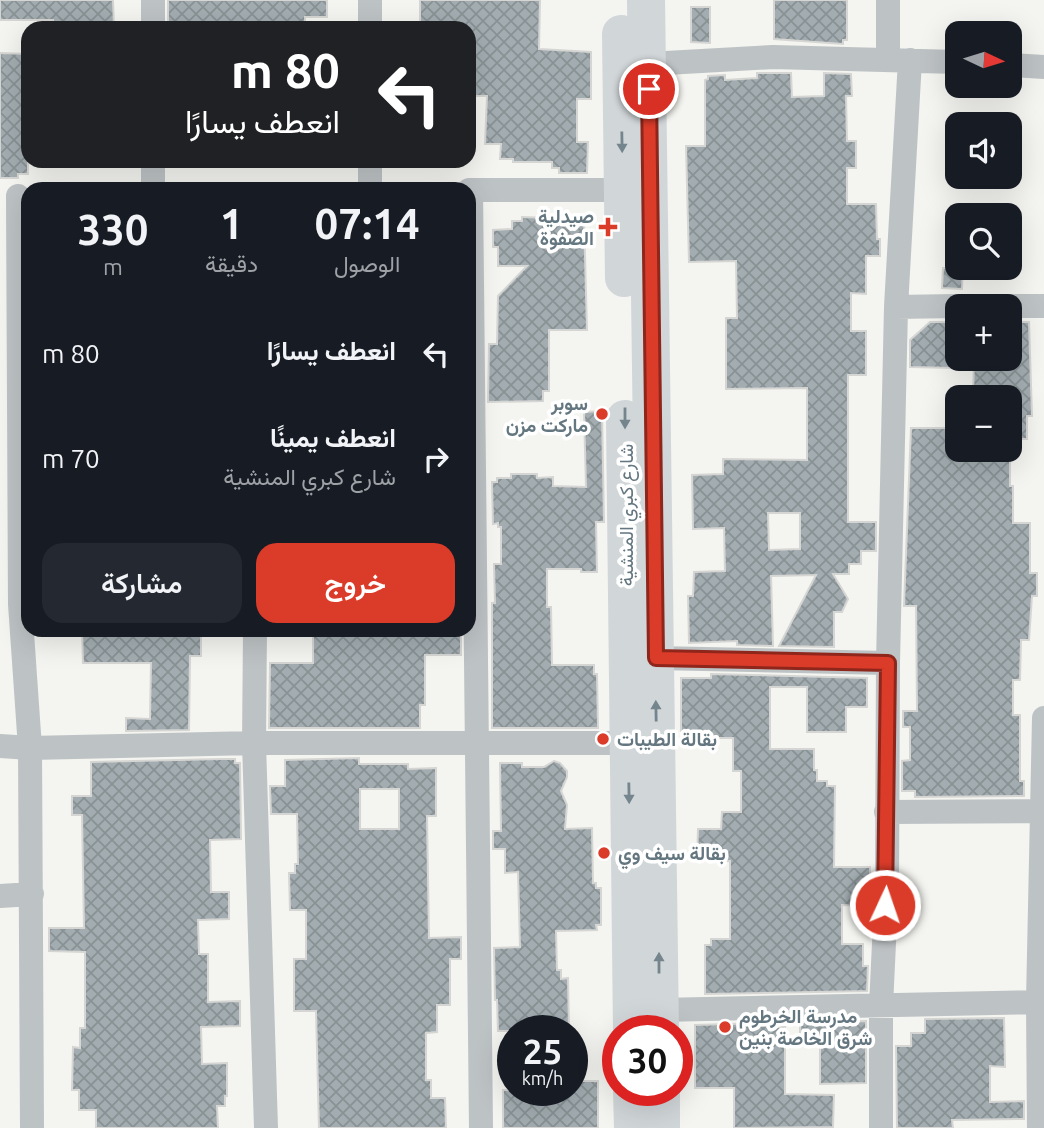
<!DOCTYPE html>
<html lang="ar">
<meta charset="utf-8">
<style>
body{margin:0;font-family:Ubuntu,Vazirmatn,sans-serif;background:#242831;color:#f1f3f6;direction:rtl;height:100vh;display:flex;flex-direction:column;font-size:26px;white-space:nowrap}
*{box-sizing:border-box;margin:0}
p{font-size:23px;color:#9ea1a6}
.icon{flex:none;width:38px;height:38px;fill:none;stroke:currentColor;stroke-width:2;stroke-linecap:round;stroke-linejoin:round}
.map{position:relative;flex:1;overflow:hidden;direction:ltr}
.side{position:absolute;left:21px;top:182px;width:455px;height:455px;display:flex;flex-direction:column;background:#171b24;border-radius:21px;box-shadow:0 7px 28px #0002;direction:rtl}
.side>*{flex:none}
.banner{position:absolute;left:21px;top:21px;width:455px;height:147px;border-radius:21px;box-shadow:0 7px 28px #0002;direction:rtl;background:#202124;color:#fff;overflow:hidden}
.needle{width:46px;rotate:94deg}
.controls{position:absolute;left:945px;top:21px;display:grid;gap:14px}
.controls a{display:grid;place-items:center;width:77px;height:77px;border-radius:14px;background:#171b24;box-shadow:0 7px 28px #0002;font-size:35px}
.speed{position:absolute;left:497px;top:1015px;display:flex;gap:14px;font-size:35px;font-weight:700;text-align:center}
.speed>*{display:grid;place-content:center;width:91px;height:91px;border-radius:50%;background:#171b24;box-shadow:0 7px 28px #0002;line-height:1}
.speed small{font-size:18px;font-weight:400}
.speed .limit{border:10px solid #d22;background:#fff;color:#111}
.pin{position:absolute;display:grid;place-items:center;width:60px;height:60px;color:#fff;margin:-30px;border:4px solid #fff;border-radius:50%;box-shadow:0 2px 7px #0007}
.me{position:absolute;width:77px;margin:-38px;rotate:3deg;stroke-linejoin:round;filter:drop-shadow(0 0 5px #0008)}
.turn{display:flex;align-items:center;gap:24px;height:147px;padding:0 21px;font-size:32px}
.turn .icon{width:91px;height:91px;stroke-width:2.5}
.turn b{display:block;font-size:49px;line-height:60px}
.eta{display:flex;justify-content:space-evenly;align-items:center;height:119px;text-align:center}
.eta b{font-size:42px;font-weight:600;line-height:49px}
.button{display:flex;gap:14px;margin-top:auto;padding:14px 21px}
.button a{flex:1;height:80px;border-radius:21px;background:#db3b29;color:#fff;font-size:28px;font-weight:600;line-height:80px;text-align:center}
.button a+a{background:#242831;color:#f1f3f6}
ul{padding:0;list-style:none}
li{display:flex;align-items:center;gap:21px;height:105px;padding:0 21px}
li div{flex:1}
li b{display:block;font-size:26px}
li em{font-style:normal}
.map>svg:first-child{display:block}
</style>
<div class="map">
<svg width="1044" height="1128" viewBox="0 0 1044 1128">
<defs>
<pattern id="building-cross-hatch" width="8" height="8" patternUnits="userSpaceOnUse" patternTransform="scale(1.75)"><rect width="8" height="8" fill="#a3adb1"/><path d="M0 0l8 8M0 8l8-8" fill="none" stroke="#889295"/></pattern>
</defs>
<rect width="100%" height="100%" fill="#f4f4f0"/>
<path fill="url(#building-cross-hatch)" stroke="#d5d5d3" stroke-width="2" fill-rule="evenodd" d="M0,0H113L114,28H53V20H0Z
M168,0H327V17H305V28H168Z
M420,0H540L539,49L591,52V99H577V142H588L587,173H559V168H552V162H513V159H500L501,144H485L487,96H469V28H422V23L420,24Z
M774,0H847V40H843V44L774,39Z
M691,7H710V43L691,42Z
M0,53L28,54V174H18V178H0Z
M757,73H791L792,97L824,96V73L851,74L852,96H846L847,141H856V168H847V204H876L877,239H880V256H866V294L851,293V331H866V375H848V522H876V551H861V564H849V574H833L848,599L842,612H834V647L779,646L816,575L771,576L773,646L737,645V641L689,643L688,596H693L694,572L725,571L724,528L693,529L692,475L723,474V459L807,460V388L726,389V318H737L736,261L689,262L686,146H705V80L708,79V76L725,75V80L757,78ZM768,513H800V549L769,550Z
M522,217L584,219L587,330H549V391H543V401L488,402L489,344H497L498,296L527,266H498V247H493V230L512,229V221H522Z
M943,268H963L962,289L942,288Z
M930,322H955V368L910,367V340Z
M1010,322H1029L1032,416H1027V439H1010V397H973L974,359H1010Z
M602,411L604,522H596L597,572H581V569H547V607H551L552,665H594V674H597L598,728H492V603H495L494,564H501V527H498V523L493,524L492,482H497V478H511V474H537V478L553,477V486L586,487L584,412Z
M911,428H950V443H957V450H1010V486H1013V523H1030V573H1037V596H1032L1029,640H1021L1020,680H1013V715H1020V781H1024V796L915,797V791H902V761L910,760V727H903V711H917L916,606H904Z
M82,630H130V635H163V630H201V656H190L189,730L126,731V718L150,719L151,663H83Z
M313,630H461V655H425V705H420V728H269L270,663H313Z
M711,674L867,678V707H846V732H807V687H770V749H814V770H817V781H827V786H835L834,867H870V901H866V906L842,905V944H863V966H868L867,991L705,994V945H711V939H730V861H697L698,829H721L722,812H741V771H733V738H710V735H681V678H711Z
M359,758V764H408V769L436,768V816H427L429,938L461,937V959H450V1005H437V1032L426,1033V1080H431V1098H445L446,1128H319L316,1011H294V959H306V910H290L289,873H295V864H298L297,814H271L270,786H285V760ZM360,789H399V829H360Z
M222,759H235V763H240L241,839L210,840L211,892H229V919L198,920L199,954H208V1002L240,1001V1026L201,1027L202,1064L227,1063V1096H225V1106H217L218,1128H96V1110H79V1090H72L73,1047L80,1048V1028H85V952L49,951V928H84L82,815H72V796H91V762Z
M554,761L560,763L567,771V777L561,791L567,805L565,829L592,828L593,883H596V888H601V925H596L597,930L556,931L557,970H561V979L568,978L569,1031H498L497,1000H495L494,948L520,947L518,872L505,873V849H493V831H501L500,763H522V767H544Z
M1004,1018L1005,1067L990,1066V1102L1024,1101V1119L952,1120L953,1128H897L896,1046H911V1033H925V1019Z
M866,1021V1083L820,1084V1035H800V1022Z
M767,1023V1027H785V1094L834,1095L833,1127L734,1128V1088H695V1025Z
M572,1081H598V1128H503V1090H572Z"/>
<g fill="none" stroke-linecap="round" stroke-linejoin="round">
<path stroke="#bdc2c4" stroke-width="24" d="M370,0V28
M153,28V0
M888,59V0
M648,64L773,57L957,62
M1010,65L1044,67
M370,161V189
M153,189V161
M469,190H623
M471,190L481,1128
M18,196L20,604L30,748L32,1128
M992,306H1044
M896,307L957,306
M255,630L254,743L266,1128
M656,658L888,663
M0,746L30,748L254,743H628
M886,812L1041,811
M0,896L32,894
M659,1010L1038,1002
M881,1128V1006L887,880L888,663L896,307L910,60
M1039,1128L1038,1002L1044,718"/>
<path stroke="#d1d6d9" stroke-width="38" d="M646,0L660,1031
M621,34L624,278
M625,419L632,1031
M632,1090L633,1128
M661,1090V1128"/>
</g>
<defs><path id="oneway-solid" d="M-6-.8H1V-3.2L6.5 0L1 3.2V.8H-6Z" transform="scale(1.75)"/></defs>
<g fill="#74858d">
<use href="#oneway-solid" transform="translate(622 142) rotate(89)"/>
<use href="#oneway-solid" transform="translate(625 418) rotate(90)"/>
<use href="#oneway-solid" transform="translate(656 711) rotate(-91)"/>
<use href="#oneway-solid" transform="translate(629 793) rotate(89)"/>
<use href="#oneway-solid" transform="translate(659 963) rotate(-90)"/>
</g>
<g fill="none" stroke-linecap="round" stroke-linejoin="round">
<defs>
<path id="route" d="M649,89L656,658L888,663L885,905"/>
</defs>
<use href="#route" stroke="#8e261b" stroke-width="18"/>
<use href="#route" stroke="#db3b29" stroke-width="12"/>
</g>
<g fill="#db3b29" stroke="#fff" stroke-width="2.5">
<path d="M604.5 216.5h7v7h7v7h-7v7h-7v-7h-7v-7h7z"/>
<circle cx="602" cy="414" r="7"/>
<circle cx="603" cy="739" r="7"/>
<circle cx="604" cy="853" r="7"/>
<circle cx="725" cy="1027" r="7"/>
</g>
<g text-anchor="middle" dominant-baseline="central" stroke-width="7" stroke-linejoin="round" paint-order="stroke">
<g font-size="19" font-weight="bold" fill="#647780" stroke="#fff" text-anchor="start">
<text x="594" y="216" text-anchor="end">صيدلية<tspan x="594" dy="22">الصفوة</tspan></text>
<text x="588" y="403" text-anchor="end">سوبر<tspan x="588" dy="22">ماركت مزن</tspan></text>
<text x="617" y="739">بقالة الطيبات</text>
<text x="618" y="853">بقالة سيف وي</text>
<text x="739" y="1016">مدرسة الخرطوم<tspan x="739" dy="22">شرق الخاصة بنين</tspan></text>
</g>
<g font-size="19" fill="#647780" stroke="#fff">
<text transform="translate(626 515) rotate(-90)">شارع كبري المنشية</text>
</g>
</g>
</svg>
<div class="controls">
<a><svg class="needle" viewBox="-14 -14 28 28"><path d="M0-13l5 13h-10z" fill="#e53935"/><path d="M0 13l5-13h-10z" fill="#9ea1a6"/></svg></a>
<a><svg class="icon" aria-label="sound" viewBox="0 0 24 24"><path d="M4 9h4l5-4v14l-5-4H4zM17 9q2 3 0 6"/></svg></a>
<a><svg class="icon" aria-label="search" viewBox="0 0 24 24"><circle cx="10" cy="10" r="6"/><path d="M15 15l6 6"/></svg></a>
<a>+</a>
<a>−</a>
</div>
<div class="speed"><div>25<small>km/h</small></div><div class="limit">30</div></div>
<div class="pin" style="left:649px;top:89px;background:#d93025"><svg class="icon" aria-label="arrive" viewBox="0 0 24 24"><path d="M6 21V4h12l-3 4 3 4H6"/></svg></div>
<svg class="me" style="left:885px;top:905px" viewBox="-20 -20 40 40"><circle r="17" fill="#db3b29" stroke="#fff" stroke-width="3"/><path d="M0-11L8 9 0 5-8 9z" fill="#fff"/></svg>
<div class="banner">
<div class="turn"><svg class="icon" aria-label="left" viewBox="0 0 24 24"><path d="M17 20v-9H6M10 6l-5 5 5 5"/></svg><div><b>80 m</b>انعطف يسارًا</div></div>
</div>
<section class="side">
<div class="eta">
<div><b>07:14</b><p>الوصول</p></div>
<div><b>1</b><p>دقيقة</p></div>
<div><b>330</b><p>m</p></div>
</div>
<ul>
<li><svg class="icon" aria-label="left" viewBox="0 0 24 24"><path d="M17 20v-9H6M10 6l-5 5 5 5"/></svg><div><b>انعطف يسارًا</b></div><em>80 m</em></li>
<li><svg class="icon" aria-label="right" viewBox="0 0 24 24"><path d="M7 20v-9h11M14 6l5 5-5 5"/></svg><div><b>انعطف يمينًا</b><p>شارع كبري المنشية</p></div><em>70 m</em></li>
</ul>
<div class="button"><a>خروج</a><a>مشاركة</a></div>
</section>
</div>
